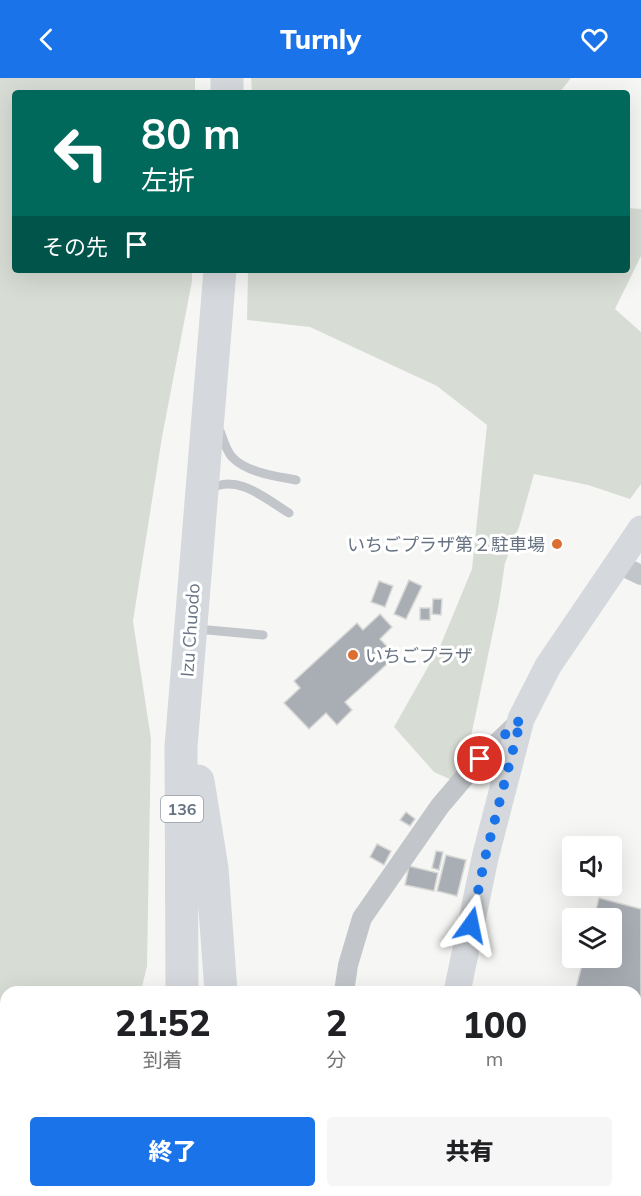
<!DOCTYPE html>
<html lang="ja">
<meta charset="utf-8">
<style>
body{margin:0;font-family:Mulish,"Noto Sans JP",sans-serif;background:#f6f6f6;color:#202124;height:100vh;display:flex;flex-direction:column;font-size:22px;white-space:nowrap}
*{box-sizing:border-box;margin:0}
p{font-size:20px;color:#757577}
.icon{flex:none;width:33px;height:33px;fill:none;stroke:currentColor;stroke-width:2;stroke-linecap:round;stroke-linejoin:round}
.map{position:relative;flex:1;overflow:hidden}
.side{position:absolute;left:0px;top:908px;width:642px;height:212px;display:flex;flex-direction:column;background:#fff;border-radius:18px 18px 0 0;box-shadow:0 6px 24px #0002}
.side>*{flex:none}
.hud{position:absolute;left:12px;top:12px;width:618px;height:183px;border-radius:6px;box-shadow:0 6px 24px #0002;background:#00695c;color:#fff;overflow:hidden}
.controls{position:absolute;left:562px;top:758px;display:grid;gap:12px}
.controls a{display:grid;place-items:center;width:60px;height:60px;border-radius:6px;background:#fff;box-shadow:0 6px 24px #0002;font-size:30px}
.pin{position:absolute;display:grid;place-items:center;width:51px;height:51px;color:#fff;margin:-26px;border:3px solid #fff;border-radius:50%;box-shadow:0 2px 6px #0007}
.me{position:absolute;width:66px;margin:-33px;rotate:12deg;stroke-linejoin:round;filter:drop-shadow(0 0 4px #0008)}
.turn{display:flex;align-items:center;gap:21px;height:126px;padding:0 30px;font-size:27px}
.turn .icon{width:78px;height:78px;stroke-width:2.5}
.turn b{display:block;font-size:42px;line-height:51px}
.then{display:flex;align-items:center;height:57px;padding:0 30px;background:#0003;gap:12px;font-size:22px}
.eta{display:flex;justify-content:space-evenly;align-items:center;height:102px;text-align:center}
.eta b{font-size:36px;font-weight:800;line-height:42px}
.button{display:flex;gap:12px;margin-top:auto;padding:12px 30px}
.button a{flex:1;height:69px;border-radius:6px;background:#1a73e8;color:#fff;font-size:24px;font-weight:800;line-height:69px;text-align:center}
.button a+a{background:#f6f6f6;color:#202124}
header{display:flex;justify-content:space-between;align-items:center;height:78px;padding:0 30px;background:#1a73e8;color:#fff;font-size:27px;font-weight:800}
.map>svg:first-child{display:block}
</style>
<header><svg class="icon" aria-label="back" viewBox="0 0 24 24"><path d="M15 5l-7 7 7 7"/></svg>Turnly<svg class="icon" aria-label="heart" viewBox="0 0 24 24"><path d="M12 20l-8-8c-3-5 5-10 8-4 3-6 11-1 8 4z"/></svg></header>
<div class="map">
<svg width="641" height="1118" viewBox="0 0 641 1118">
<rect width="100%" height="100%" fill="#f6f7f4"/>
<path fill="#d7ddd5" d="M0,0H195V15H15V192H192V203L162,359L133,543L151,661L147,888L141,913L6,914V1113H61L63,1118H0Z
M251,0H571L559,15H252Z
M627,130L641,131V178L615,231L641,254V406L630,421L588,407L534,396L520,446L505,485L499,525L461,706L434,694L394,649L441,566L472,491L487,347L437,308L310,249L247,242L248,192H627Z"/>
<path fill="#a9aeb5" stroke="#d8d8d6" stroke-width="1.5" d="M409,502L422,508L406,541L394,536Z
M379,503L393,508L385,529L371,524Z
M433,521H442L441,537L432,536Z
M420,530H430V542H420Z
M380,536L392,549L380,561L396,578L345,624L352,632L337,647L326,635L309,651L284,625L300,610L294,603L357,545L363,552Z
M406,734L415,741L410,748L400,742Z
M377,766L391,773L384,787L370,779Z
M436,773L443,774L439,792L432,790Z
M446,777L466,782L457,818L437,813Z
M409,788L438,795L434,813L405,807Z
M599,820L641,831V971L636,970V914H575L584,879H612V840H594Z
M350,1113H380L378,1118H353L348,1116Z"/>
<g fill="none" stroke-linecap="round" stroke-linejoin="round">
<path stroke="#c2c5c9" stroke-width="9" d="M220,353C223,361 226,372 232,379C247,395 276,398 296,402
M209,412C236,394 266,421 289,435
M197,551L263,557"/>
<path stroke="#c2c5c9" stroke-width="20" d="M616,485L641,497
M344,914L348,887L362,840L440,728L480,681L521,642
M327,1113V1118"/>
<path stroke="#d5d8dc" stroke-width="27" d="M457,914L485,780L521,641L548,588L641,451
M551,1113L571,1118
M399,1118L402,1113"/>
<path stroke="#d5d8dc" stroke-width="33" d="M227,15V0
M198,703L212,790L221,914
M182,914L181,669L220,192
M205,1113L206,1118
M244,1113L245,1118
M123,1118V1113"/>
</g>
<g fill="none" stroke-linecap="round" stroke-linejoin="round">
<path stroke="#1a73e8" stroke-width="10" stroke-dasharray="0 18" d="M471,847L485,780L521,641L480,681"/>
</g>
<g fill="#db6e30" stroke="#fff" stroke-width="2">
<circle cx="557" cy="466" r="6"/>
<circle cx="353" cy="577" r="6"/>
</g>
<g text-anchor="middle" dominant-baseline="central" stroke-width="6" stroke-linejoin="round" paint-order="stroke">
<rect fill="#fff" stroke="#959da8" stroke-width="1.5" x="161" y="718" width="42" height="26" rx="4.5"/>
<g font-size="16" font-weight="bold" fill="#677383">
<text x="182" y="731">136</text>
</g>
<g font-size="18" fill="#677383" stroke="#fff" text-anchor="end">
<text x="545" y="466">いちごプラザ第２駐車場</text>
<text x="365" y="577" text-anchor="start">いちごプラザ</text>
</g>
<g font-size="18" fill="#677383" stroke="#fff">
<text transform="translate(190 552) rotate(-86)">Izu Chuodo</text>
</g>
</g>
</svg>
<div class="controls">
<a><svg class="icon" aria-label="sound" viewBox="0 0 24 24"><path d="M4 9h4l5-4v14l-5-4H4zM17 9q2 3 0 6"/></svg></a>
<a><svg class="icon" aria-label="layers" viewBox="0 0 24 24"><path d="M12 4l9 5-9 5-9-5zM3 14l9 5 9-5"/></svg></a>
</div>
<div class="pin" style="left:480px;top:681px;background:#d93025"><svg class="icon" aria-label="arrive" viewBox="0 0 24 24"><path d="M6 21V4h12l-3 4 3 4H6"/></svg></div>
<svg class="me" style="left:471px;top:847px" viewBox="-20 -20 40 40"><path d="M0-17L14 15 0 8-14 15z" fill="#1a73e8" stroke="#fff" stroke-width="4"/></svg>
<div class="hud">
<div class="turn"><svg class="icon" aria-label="left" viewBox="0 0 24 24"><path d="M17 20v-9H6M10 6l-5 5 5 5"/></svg><div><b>80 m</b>左折</div></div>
<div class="then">その先<svg class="icon" aria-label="arrive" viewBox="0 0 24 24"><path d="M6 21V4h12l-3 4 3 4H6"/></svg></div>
</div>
<section class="side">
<div class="eta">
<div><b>21:52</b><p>到着</p></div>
<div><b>2</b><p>分</p></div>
<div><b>100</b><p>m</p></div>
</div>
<div class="button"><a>終了</a><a>共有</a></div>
</section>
</div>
